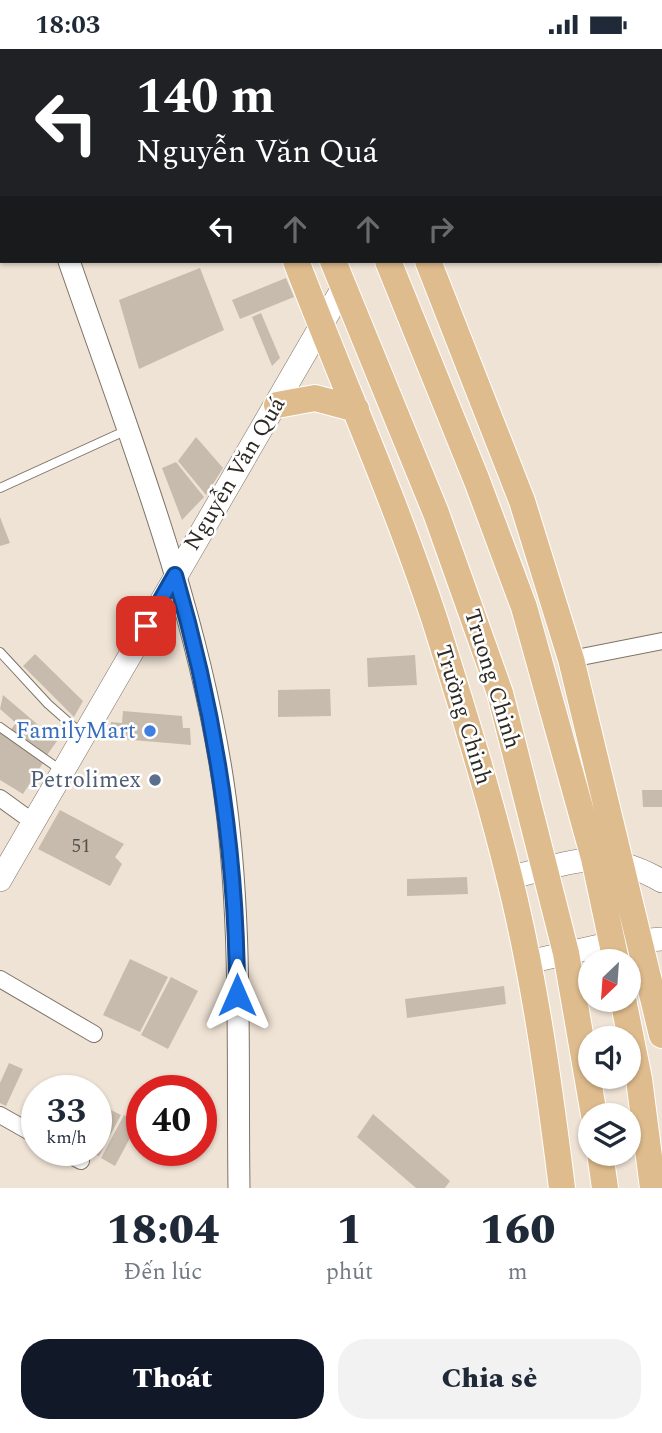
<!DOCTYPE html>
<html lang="vi">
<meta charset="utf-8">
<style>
body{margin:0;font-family:Spectral,serif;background:#f2f2f3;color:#1f2937;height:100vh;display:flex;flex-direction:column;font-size:26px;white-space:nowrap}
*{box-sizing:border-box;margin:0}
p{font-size:23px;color:#747a83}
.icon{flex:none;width:38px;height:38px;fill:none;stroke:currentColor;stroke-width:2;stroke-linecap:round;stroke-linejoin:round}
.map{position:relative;height:1139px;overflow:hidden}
.drawer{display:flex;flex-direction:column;background:#fff;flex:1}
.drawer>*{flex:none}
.banner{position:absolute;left:0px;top:0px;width:663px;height:214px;box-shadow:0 2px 5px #0004;background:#202124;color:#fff;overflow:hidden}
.needle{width:46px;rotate:205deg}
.controls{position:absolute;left:578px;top:900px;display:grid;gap:14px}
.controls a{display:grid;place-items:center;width:63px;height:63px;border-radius:50%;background:#fff;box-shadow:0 2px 5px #0004;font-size:35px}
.speed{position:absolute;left:21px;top:1026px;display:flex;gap:14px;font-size:35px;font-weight:700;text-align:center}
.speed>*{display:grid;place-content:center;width:91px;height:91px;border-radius:50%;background:#fff;box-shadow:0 2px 5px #0004;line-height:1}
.speed small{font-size:18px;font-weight:400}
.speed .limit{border:10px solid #d22;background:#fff;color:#111}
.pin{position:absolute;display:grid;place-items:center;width:60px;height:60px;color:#fff;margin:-30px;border-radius:14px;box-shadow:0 4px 10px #0006}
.me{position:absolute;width:77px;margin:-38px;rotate:0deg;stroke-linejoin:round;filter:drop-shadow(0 0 5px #0008)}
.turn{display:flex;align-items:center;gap:24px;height:147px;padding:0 21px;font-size:32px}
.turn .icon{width:91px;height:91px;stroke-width:2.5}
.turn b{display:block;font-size:49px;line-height:60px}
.lanes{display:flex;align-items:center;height:66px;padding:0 21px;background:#0003;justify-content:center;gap:35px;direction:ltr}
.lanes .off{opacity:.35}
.eta{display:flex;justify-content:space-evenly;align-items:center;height:119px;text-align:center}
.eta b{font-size:42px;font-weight:800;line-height:49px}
.action{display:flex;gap:14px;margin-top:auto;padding:14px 21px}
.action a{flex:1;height:80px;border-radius:28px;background:#111827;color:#fff;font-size:28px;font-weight:800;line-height:80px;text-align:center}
.action a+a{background:#f2f2f3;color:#1f2937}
.status{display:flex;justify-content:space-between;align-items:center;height:49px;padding:0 35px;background:#fff;direction:ltr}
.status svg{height:19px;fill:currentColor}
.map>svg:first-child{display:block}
</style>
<div class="status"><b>18:03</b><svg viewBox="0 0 49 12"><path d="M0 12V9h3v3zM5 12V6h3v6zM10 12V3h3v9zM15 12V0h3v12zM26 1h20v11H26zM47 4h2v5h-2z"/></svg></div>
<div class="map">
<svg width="662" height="1139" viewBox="0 0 662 1139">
<rect width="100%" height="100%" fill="#efe3d5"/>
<path fill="#c6bbad" d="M200,219L224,281L139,320L119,251Z
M286,229L294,248L240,270L232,251Z
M261,264L280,309L272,317L252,268Z
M196,388L223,419L206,446L178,412Z
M176,413L204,448L182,471L162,419Z
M0,468L10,494L0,497Z
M35,605L83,652L74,668L23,617Z
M415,606L417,636L368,638L367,609Z
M330,640L331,667L278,668V641Z
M3,646L57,692L45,709L9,683L16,674L0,660Z
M123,662L182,667L183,679H190L191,696L121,690L110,685L111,673L122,674Z
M0,682L43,714L23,745L0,731Z
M642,741H662V758H643Z
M60,761L124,795L115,808L122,815L110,837L38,800Z
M467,828L468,845L407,847V830Z
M130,910L168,928L140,983L103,966Z
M171,928L198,942L168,1000L141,986Z
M504,937L506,955L407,969L405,950Z
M9,1014L23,1020L6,1057L0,1054V1034Z
M107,1059L121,1066L99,1107L83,1101H96V1082Z
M373,1065L450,1132L445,1139H416L357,1088Z
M124,1066L138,1074L115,1117L101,1109Z"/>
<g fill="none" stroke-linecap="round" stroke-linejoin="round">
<defs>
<path id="service" d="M362,0V2
M474,2L475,0
M0,439L127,381
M0,603L48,655L82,685
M0,678L62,722"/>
<path id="minor" d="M571,610L662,592
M0,749L33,773
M0,930L94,985
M0,1066L37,1087
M61,1101L81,1112"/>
<path id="tertiary" d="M0,12L2,17
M69,212C128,383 196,554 223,733C243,867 237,1004 239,1139"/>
<path id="secondary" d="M509,829C574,813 599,797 662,832
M0,831L344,237
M528,913L613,894L662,890"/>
<path id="primary" d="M214,0V2
M250,0L251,2
M301,0L302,2
M343,0L344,2
M296,212C342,332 395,450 435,572C464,664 493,758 515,852C537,947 550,1043 562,1139
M333,212L436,464L500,644L566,904L594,1066
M388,212L477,432L524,558L594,809L616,912
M428,212L522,452L571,610L662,986
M277,356L315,349L356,360
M623,950L639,1030L653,1139
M600,1104L605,1139"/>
</defs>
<use href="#service" stroke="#7d7366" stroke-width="10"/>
<use href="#minor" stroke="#7d7366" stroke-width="18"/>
<use href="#tertiary" stroke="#7d7366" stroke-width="23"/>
<use href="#secondary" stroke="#7d7366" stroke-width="24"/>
<use href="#primary" stroke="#fff" stroke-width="28"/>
<use href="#service" stroke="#fff" stroke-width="8"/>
<use href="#minor" stroke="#fff" stroke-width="16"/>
<use href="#tertiary" stroke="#fff" stroke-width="21"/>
<use href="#secondary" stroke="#fff" stroke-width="23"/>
<use href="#primary" stroke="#dfbc8d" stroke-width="26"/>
</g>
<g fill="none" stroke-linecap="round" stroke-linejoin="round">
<defs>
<path id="route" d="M146,577L175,526C215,664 237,802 237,946"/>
</defs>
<use href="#route" stroke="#114b97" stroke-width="18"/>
<use href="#route" stroke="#1a73e8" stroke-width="12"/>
</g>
<circle fill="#3f7fe0" stroke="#fff" stroke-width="2.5" cx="150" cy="682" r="7"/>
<circle fill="#5c6f8a" stroke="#fff" stroke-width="2.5" cx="155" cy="731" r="7"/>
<g text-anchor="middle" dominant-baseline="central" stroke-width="5" stroke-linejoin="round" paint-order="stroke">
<g font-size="19" fill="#534e46">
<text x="81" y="797">51</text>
</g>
<g font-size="23" fill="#2d2924" stroke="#fff">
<text transform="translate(235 425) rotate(-59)">Nguyễn Văn Quá</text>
<text transform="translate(492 630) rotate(73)">Truong Chinh</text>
<text transform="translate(463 666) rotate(73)">Trường Chinh</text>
</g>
<g font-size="23" fill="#366cbe" stroke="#fff" text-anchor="end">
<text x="136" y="682">FamilyMart</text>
</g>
<g font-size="23" fill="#4e5e75" stroke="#fff" text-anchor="end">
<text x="141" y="731">Petrolimex</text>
</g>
</g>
</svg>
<div class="controls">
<a><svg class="needle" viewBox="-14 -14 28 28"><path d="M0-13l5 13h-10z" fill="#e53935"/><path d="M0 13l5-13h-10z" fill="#747a83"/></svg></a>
<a><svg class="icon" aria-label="sound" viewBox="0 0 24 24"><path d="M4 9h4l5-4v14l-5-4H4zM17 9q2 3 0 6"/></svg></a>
<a><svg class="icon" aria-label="layers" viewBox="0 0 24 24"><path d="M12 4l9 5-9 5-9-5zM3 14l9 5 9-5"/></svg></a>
</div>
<div class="speed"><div>33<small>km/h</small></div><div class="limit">40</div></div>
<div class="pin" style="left:146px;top:577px;background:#d93025"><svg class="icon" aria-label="arrive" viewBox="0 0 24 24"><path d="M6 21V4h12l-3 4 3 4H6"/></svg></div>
<svg class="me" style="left:237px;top:946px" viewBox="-20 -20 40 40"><path d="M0-17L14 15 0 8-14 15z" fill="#1a73e8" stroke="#fff" stroke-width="4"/></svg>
<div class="banner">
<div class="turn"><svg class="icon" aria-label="left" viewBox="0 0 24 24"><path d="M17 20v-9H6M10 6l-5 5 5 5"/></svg><div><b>140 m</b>Nguyễn Văn Quá</div></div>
<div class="lanes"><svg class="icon" aria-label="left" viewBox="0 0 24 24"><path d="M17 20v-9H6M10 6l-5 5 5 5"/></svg><svg class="icon off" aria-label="ahead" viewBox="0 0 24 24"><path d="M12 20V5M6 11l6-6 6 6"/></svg><svg class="icon off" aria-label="ahead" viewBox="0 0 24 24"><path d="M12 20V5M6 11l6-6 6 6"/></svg><svg class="icon off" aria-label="right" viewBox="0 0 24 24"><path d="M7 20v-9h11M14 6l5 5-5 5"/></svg></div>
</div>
</div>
<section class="drawer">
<div class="eta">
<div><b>18:04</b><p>Đến lúc</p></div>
<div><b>1</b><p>phút</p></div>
<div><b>160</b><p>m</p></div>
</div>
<div class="action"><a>Thoát</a><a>Chia sẻ</a></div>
</section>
